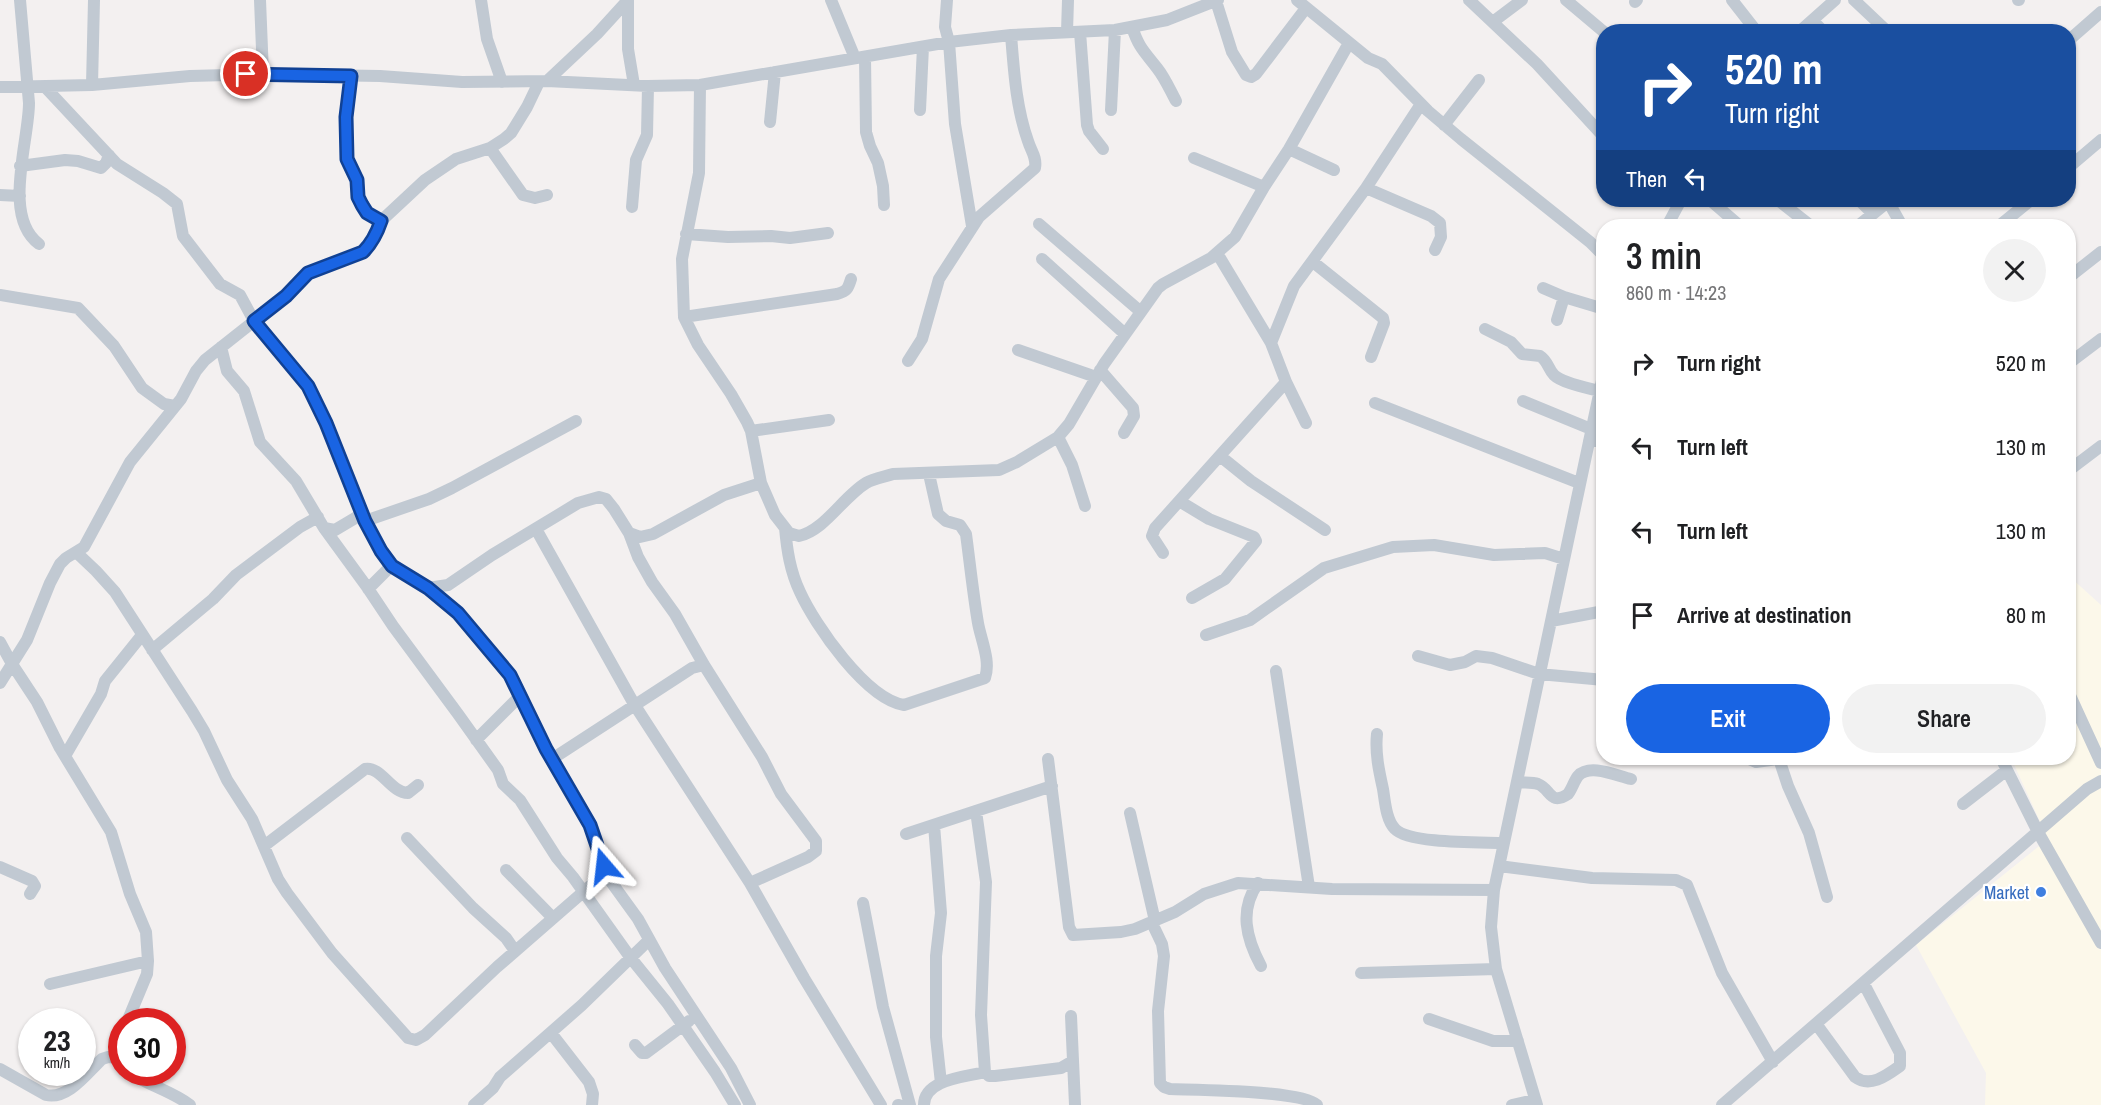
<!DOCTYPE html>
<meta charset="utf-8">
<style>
body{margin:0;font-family:"Archivo Narrow",sans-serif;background:#f2f2f2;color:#202124;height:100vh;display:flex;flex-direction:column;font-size:22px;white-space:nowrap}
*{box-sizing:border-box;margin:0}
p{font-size:20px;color:#757577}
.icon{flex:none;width:33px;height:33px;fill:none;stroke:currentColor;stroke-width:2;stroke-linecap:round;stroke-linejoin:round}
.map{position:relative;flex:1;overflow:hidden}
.sheet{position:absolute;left:1596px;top:219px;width:480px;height:546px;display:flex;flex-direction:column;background:#fff;border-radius:24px;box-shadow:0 2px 4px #0004}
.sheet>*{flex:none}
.hud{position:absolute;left:1596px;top:24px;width:480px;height:183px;border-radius:24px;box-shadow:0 2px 4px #0004;background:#1a4fa0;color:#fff;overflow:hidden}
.speed{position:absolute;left:18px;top:1008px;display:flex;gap:12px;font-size:30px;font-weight:700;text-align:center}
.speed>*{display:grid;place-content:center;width:78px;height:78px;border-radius:50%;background:#fff;box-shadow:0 2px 4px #0004;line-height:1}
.speed small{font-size:15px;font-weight:400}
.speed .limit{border:9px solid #d22;background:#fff;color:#111}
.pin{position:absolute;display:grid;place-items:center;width:51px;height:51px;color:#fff;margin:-26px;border:3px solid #fff;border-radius:50%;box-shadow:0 2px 6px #0007}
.me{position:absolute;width:66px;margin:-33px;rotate:343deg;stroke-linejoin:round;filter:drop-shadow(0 0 4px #0008)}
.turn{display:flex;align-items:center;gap:21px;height:126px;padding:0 30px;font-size:27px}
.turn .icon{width:78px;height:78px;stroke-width:2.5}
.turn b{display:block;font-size:42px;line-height:51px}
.then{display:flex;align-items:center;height:57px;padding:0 30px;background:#0003;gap:12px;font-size:22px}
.round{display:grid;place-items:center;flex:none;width:63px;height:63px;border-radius:32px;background:#f2f2f2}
.overview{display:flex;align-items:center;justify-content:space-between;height:102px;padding:0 30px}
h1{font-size:36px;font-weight:600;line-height:45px}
.button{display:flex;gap:12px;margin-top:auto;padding:12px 30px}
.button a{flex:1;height:69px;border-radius:36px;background:#1964e3;color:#fff;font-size:24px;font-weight:600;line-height:69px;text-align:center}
.button a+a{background:#f2f2f2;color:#202124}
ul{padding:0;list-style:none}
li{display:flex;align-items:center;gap:18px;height:84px;padding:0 30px}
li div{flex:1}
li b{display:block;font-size:22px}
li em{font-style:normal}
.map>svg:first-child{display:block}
</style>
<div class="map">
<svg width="2101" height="1105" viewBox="0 0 2101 1105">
<rect width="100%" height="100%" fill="#f3f0f0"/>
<path fill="#fcf8ea" d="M2069,576L2101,605V1105H1985L1986,1073L1916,945L2048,839L2011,758H2068Z"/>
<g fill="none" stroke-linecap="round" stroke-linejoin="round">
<path stroke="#c1c9d2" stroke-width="12" d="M20,0L29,103C29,141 2,217 39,244
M260,0L263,74
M481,0L487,39L502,82
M628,0V49L634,85
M831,0L855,58
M947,0L945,27L949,42L955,124L972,226
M1297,0L1368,58L1382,64L1428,111L1461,139L1590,242L1604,256
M1469,0L1537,64L1604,137
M1566,0L1604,32
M1732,0L1757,32
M1854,0L1888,32
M2018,0H2019
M1216,1L1232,52L1246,75L1251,77L1256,74L1306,8
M1635,2L1637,0
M1494,21L1522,0
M1813,21L1824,32
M1132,27C1139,48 1144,51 1157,68C1165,78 1170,90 1176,101
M1067,32L1068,0
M1080,32L1087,125L1089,131L1103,149
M1799,32L1835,0
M2068,41L2101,12
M865,57L866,132L870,146L878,163L883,186L884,205
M351,76L346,116L347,159L357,180L358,197L362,205L367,213L381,221
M547,81L597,34L628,0
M92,85L94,0
M700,85L699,173L682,259L684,317L698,345L731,394L747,422L751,431L761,483L775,515L789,533L799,536C825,530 843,497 866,483C874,478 884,477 893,474L999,470L1017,462L1058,437L1069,424L1104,364L1158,288L1163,284L1211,258L1235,237L1264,187L1289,149L1349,43
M0,87L92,85L190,76L263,74L380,76L462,82L547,81L648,86L700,85L949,42L1011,35L1115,30L1167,20L1218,0
M45,87L117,164L163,193L177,204L183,236L220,284L240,295L254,321L308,386L326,423L365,521L381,551L392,565L428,588L458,613L510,675L546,749L590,825L609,879L638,919L665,968L731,1068L750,1105
M920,110L923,47
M1111,110L1115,30
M770,122L775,72
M1444,125L1479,80
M490,148L523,195L535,198L547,195
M1289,149L1334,170
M1194,158L1264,187
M20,166L65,160L78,161L101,168L106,163L109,155
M2068,168L2101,140
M1366,188L1431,216L1440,223L1441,237L1435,250
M0,195L20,196
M1710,200L1740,226
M1778,200L1811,226
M1859,200L1873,214
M1888,201L1902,226
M632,207L636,160L647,135L648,86
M1039,224L1141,312
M1667,226L1681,200
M1858,226L1890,200
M1999,226L2031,200
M686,234L728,237L771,236L790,238L828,233
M1217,253L1271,343L1286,382L1306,423
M1042,259L1125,334
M1313,262L1383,318L1384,323L1371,357
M2068,278L2101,252
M1543,288L1564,297L1604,309
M0,295L78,308L114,346L142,388L164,404L175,406
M684,317L837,294C847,291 848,289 851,279
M1557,320L1564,297
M1485,329L1511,342L1522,354L1540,356C1548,361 1548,369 1554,375C1562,383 1588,388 1599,391
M1271,343L1294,286L1366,188L1421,104
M221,347L227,371L244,391L260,442L296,481L324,528L367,587L393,626L458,714L498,770L503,784L520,800L557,858L573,877L630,957L668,1004L715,1072L735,1105
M1018,350L1096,377
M908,361L922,339L939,279L979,217L1035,168C1037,157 1031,151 1028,141C1016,107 1014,71 1011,35
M2068,364L2101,339
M1100,370L1133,408L1134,416L1124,433
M1523,401L1591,429
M1375,403L1579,483
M751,431L829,420
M1058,437L1072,465L1085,506
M1589,441H1604
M1220,456L1251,481L1325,530
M2068,471L2101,446
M1179,501L1209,519L1254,537L1256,541L1225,579L1192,598
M365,521L429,499L452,488L576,421
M324,528L335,530L362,514
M785,528C787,550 790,571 800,592C815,625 866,699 904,705L985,678C991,661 981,640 978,623C973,593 970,564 966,534L960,525L946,521L938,514L929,474
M536,529L634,704L750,883L804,978L881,1105
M629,533L640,537L653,534L724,495L761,483
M77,553L96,571L115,592L192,711L204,731L227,780L252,819L278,879L287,893L332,953L408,1038L416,1040L425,1035L497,967L597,880L604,866
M1163,553L1152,536L1155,528L1286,382
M428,588L448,585L492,555L578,503L599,497L606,499L614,509L629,533L638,557L652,582L675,614L704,665L762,757L781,794L816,841V851L808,857L750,883
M368,589L392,565
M1551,621L1604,611
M1206,635L1250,620L1324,568L1393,547L1434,545L1494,555L1545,553L1564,559
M0,642L12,664L37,702L60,748L111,832L130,894L146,932L148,961L147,974L127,1022
M152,650L213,599L236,575L300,527L318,517
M1418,656L1450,665L1465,662L1476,656L1492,658L1539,674L1604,680
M1276,671L1309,887
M0,683L27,640L50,583L60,564L66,558L84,547L130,462L181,399L196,371L205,360L286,296L308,273L363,252L374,238L381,221L425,180L456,159L490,148L504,139L511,133L527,107L539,82
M2068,691L2101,763
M1377,734C1375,753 1379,771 1383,789C1385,801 1386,820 1395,829C1409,844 1481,842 1504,843
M476,740L521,695
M65,756L101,694L105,681L142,635
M1747,758L1756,762L1785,758
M2001,758L2038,832L2101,943
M552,759L692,668L704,665
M1048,759L1069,927L1073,935L1121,932L1135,929L1175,912L1204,894L1238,883L1332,889L1494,890
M1779,759L1788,786L1809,833L1827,897
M1517,782C1523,783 1532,782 1538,784C1551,789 1550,806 1568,794C1572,789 1574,781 1578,776C1590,763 1617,776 1631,779
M1963,804L2007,770
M976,811L986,882L981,1015L985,1072L989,1076H995L1061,1068L1073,1061
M1130,813L1155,921
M934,825L941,913L936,956V1037L941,1083
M906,834L1052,786
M407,838L473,908L506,938L515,951
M264,846L365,769C381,766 391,793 408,793L418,785
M1499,866L1592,878L1676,880L1687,885L1722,973L1773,1062
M0,867L32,881L35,886L30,894
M506,870L553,918
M1258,883C1239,910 1246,938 1261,966
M863,903L883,1007L910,1105
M1152,923L1162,944L1164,956L1158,1011L1160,1083L1164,1087L1170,1089C1197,1090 1301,1090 1317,1105
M1361,973L1496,969
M50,984L148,961
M1071,1016L1075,1105
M1429,1019L1493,1041H1518
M1817,1025L1855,1077C1870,1088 1886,1076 1900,1066V1053L1864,984
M551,1033L589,1082L593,1094L592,1105
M122,1037L119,1046L122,1062
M635,1045L642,1053H646L689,1021
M0,1069L46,1095C68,1100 87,1073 102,1059L108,1057L119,1058
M129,1072C149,1086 170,1090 190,1105
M474,1105L493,1088L500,1077L582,1005L649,940
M898,1105H899
M924,1105C924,1079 966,1077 985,1072
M1512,1105L1535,1100
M1537,1105L1496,969L1491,927L1494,890L1604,371
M1722,1105L2087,789L2101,781"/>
</g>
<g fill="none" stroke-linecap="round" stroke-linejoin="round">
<defs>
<path id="route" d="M246,74L351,76L346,117L347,159L357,180L358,197L362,205L367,213L381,221C377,233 372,243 363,252L308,273L286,296L254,321L308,386L326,423L365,521L381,551L392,566L428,588L458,613L510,675L546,749L590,825L604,866"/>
</defs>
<use href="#route" stroke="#104194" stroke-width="15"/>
<use href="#route" stroke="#1964e3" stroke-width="10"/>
</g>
<circle fill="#3f7fe0" stroke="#fff" stroke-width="2" cx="2041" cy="892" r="6"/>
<g text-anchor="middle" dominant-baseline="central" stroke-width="4.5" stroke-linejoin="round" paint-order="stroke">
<g font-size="18" fill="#366cbe" stroke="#fff" text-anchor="end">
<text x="2029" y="892">Market</text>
</g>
</g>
</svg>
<div class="speed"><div>23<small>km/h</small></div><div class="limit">30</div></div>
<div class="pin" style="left:246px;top:74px;background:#d93025"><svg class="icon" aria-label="arrive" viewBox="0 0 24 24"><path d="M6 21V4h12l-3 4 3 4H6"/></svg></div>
<svg class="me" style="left:604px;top:866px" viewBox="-20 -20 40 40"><path d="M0-17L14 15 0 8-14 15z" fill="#1964e3" stroke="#fff" stroke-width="4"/></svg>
<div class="hud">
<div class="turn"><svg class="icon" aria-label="right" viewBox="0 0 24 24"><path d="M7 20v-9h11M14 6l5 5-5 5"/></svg><div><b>520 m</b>Turn right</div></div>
<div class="then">Then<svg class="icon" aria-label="left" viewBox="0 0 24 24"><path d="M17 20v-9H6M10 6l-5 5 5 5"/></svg></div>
</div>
<section class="sheet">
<div class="overview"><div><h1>3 min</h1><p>860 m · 14:23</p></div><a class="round"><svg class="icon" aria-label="close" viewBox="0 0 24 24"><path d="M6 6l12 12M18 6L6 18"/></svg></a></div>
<ul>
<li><svg class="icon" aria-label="right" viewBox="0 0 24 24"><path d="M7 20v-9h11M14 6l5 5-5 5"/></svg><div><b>Turn right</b></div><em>520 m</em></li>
<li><svg class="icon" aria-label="left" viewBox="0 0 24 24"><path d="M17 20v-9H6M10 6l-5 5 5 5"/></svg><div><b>Turn left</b></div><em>130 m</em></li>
<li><svg class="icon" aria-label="left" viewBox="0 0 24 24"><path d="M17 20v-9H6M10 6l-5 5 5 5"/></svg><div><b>Turn left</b></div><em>130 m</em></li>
<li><svg class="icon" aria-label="arrive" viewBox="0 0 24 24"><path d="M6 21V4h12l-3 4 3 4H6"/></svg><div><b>Arrive at destination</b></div><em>80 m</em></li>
</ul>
<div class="button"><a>Exit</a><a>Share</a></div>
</section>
</div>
